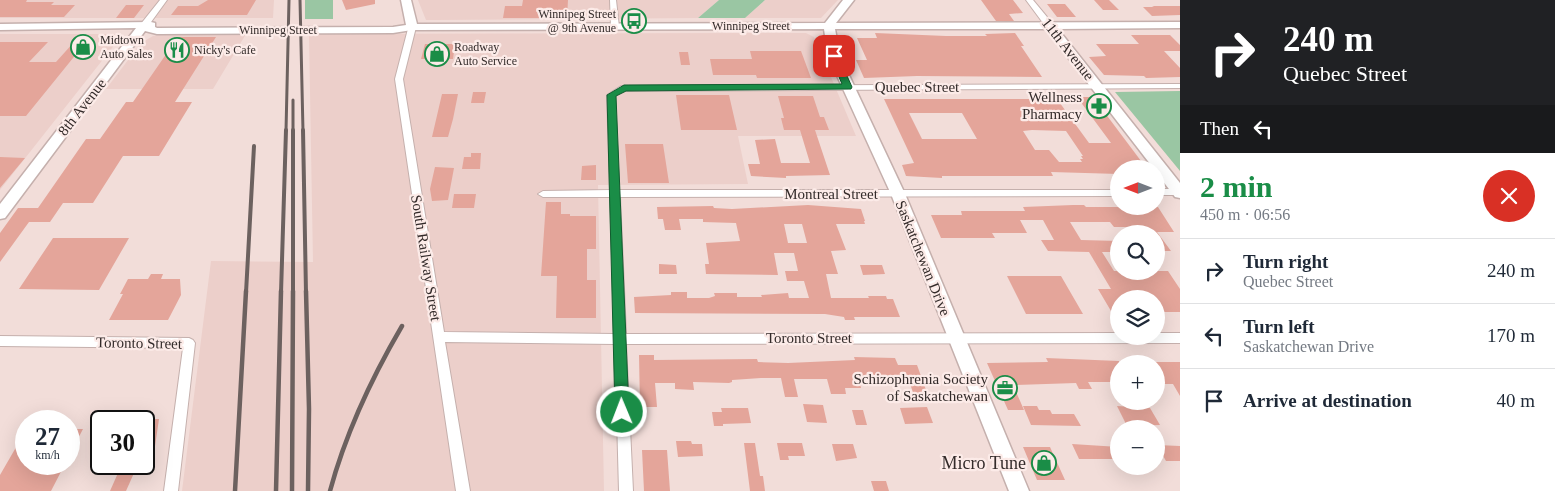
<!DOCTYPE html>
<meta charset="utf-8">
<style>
body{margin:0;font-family:"Times New Roman",serif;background:#f2f2f3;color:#1f2937;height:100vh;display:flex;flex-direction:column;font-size:19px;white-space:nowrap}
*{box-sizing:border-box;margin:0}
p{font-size:16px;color:#747a83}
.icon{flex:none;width:28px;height:28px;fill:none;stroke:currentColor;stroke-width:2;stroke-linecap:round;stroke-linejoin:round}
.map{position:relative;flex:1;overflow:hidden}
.details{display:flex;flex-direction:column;background:#fff;width:375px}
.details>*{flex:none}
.top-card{background:#202124;color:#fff;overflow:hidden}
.needle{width:32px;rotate:270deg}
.fabs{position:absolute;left:1110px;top:160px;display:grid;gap:10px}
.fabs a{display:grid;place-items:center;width:55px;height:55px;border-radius:50%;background:#fff;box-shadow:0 5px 20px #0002;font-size:25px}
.speed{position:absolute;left:15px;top:410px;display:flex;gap:10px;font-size:25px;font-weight:700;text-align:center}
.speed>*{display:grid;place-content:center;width:65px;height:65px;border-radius:50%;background:#fff;box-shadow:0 5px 20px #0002;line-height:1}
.speed small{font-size:12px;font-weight:400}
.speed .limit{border:2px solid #111;border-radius:8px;background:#fff;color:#111}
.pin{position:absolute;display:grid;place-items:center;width:42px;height:42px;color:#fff;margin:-21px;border-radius:10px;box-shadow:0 2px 8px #0006}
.me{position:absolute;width:55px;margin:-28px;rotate:359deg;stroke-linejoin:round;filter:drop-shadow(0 0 4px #0008)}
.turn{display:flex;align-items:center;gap:18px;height:105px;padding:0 20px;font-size:22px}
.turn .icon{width:65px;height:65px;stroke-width:2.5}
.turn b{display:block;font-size:35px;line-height:42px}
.then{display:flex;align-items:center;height:48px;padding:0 20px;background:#0003;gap:10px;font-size:19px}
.round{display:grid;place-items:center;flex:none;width:52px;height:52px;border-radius:26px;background:#f2f2f3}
.head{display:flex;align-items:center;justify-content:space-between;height:85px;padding:0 20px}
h1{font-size:30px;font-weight:800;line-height:38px;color:#1a8d47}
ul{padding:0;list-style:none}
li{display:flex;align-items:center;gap:15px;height:65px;padding:0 20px;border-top:1px solid #e0e1e3}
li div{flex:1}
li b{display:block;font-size:19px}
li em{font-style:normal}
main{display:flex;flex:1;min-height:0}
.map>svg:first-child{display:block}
</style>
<main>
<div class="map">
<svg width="1180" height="491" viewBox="0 0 1180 491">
<rect width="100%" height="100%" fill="#f2ddd9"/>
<path fill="#eccfca" d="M0,0H274L273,18H0Z
M418,0H719L698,18L434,20H426Z
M765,0H838L821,18H745Z
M806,33L814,37L856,136H738L748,184L598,185L604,491H182L211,261L313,262L309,34Z
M0,34H123L0,190Z
M162,34H246L213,89H106L141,43L153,36Z"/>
<path fill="#9ac6a3" d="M305,0H333V19H305Z
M719,0H765L745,18H698Z
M1180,91V171L1115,92Z"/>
<path fill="#e4a59a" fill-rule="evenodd" d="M0,0H27L26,2H54L51,5H75L64,17H0Z
M208,0H256L247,15H171L178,6H198Z
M342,0H375V4L346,10Z
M523,0H568L567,18H503L505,6H522Z
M981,0H1013L1023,13L1009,14L1014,21H996Z
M1094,0H1109L1119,10H1103Z
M1047,4H1065L1076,17H1057Z
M126,5H144L134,18H116Z
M1152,6H1180V15L1152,16L1143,7H1154Z
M875,33L946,36H987L985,34L1015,33L1024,46H1021L1042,77L917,76L864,78L856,60H867L857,38H877Z
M1131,35H1170L1180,45V51H1164L1180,68V77L1146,78L1144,76L1104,75L1089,57L1106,56L1096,44H1139Z
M178,37H216L175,102H192L159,156H123L93,203H63L50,222H29L0,262V233L18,208H38L86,139H100L126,102H133Z
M0,42H48L29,62H56L74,42H86L26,116H0Z
M425,44H455L453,59H421Z
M750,51H801L811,78H757L756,75H713L710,59H752Z
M679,52H688L690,65H681Z
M473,92H486L484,103H471Z
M442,94H458L453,119L448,137H432Z
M676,95H729L737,130H681Z
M778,96H813L820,117H824L829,130H815L830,175L786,176V178L751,176L748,164H760L755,140L775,139L781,163H810L800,130H784L781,118H784Z
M1077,97H1093L1147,169H1119V174L1051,172L1053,176H942V178L906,176L902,165L914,163L884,99H1057L1089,143H1111ZM909,113H962L977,139H922ZM1032,130L1066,131L1083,156H1081L1083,159H1080L1082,162H1059L1049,150H1035L1023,131Z
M625,144H663L669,183H628Z
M471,153H481L480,169H462L464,157H471Z
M0,157L25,158L0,188Z
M596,165V180H581L582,166Z
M435,167L454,168L448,200L432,201L430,189Z
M454,194H476L474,208H452Z
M546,202H561V214H570V216H596V249H587V280H596V318H556L557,276H541Z
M808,205L861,209L865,221H864L865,224H836L846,250L831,251L838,274H826L831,298H869L868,296H886L887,299H893L900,317H854L855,320H845L844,317L825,314L635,313L634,297L671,295V292H687V298H709L715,296L714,293H737V297H762L761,295L788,293L789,298H809L804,281H787L785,271H798L794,253H774L778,275L706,274L705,264H709L706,243L740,241L736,223L703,222V219H679L681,230H665L663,219H658L657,207L713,206L714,208L732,209ZM784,224H802L807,243H788Z
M1073,205H1084L1086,207H1158L1174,232H1157L1171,251H1156V232H1150L1147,227H1114L1110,222H1070L1081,240L1119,241V252H1102L1114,271H1168L1180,289V312H1156V299H1119V311H1111L1098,289H1111L1089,252L1048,251L1041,240H1054L1043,220H1020L1027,233H992L995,238H941L931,215H962L961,211H1025L1023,207Z
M53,238H129L99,290L19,289Z
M659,264L676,265L677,274H659Z
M860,265H882L885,274L863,275Z
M151,274H163L161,279H180L181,295L168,320H109L123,294H120L128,279H148Z
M1007,276H1061L1083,314H1026Z
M639,355H654V360L757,359L758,362L788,363L855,360L854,357L895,358L898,365H917L930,401H916L908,378H889L890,382L860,384L861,388H845L846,394H831L827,379H794L798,397H785L781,378H761L732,380V382L729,383L693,382L694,390L675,389V383H655L657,407H640Z
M1046,358L1119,361V382H1088L1092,389H1079L1076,383L1013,385L1024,410H1008L987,363L1048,362Z
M1156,362H1180V396L1173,384H1156Z
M803,404L823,405L827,423L807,422Z
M1023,406H1037L1039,410H1050L1052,414H1074L1081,426L1031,425Z
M1117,406L1150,408L1160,425L1127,426Z
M927,407L933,423L905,424L900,408Z
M721,408H748L751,423L723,424V426H714L712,412H722Z
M852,410H863L867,425H856Z
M144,419H159L153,460H144Z
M69,429H83L69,456Z
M26,430V464H65L51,491H0V475Z
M676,441H691L692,444H702L703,456L678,457Z
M744,443H755L760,476H763L765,491H750Z
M777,443H802L805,456H788L789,460H780Z
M832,444H853L857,458L836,461Z
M1072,444L1119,447V459H1079Z
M1157,445L1180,446V461H1166Z
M1023,447H1050L1065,480H1037Z
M642,450H667L670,491H644Z
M122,464H138L126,491H110Z
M871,481H886L889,491H874Z"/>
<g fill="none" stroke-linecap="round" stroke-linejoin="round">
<defs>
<path id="street" d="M160,0H167L146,29H140V25Z
M610,0H616L619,27L615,29L611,27Z
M1026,0H1033L1052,23V27H1046Z
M409,25L416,27L403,79L444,332L615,334L610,197H543L538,194L543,191L610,190L607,95L621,86L1180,84V88L625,91L615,96L619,190H1119V196L620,197L626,334L1119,333V336H1156V333H1180V343L626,344L633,491H619L615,344L445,342L470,491H456L395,79Z
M1156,189H1180V195H1156Z
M0,336L189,338L193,340L195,343L178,491H164L183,348L0,346Z"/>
<path id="secondary" d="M401,0H411L417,24L825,23L843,0H854L836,23L1180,22V28L1058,29L1180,183V198L1175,197L1156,172V169H1154L1046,29H835L840,56L905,194L1029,491H1009L891,194L828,56L824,29L412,30L393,33L157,34L145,31L5,218L0,219V204L136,28L0,30V24L151,22L155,23V27L157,28L393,27L406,25Z"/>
</defs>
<use href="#street" stroke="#c5b0ad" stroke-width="2"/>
<use href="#secondary" stroke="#c5b0ad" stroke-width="3"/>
<use href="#street" fill="#fff" fill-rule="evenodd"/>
<use href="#secondary" fill="#fff" fill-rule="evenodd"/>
<path stroke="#6c615f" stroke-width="3" d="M300,0L303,131
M286,131L289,0
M293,131V100"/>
<path stroke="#6c615f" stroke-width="4" d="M303,130L306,293
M246,293L254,146
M281,293L286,130
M293,293V130"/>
<path stroke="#6c615f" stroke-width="4.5" d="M306,291L309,409L308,491
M235,491L246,291
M276,491L281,291
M292,491L293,291
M330,491C346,432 371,379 402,326"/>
</g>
<path fill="#1a8d47" stroke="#115c2e" d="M834,53L838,56L852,87L851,89L626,91L616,96L629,412L627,416L622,418L617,416L615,412L607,95L624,85L842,84L830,56Z"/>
<defs>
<symbol id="bus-ring" viewBox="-11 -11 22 22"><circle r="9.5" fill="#fcebe8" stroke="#1a8d47" stroke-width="1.5"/><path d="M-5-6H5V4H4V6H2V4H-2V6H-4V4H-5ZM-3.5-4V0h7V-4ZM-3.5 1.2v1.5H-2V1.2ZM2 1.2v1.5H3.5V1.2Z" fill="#1a8d47"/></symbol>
<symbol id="shop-ring" viewBox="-11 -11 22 22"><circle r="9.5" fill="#fcebe8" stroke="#1a8d47" stroke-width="1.5"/><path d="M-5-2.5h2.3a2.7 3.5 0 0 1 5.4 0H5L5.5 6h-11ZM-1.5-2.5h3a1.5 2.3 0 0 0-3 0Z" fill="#1a8d47"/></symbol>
<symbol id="restaurant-ring" viewBox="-11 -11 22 22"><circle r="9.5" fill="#fcebe8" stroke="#1a8d47" stroke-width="1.5"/><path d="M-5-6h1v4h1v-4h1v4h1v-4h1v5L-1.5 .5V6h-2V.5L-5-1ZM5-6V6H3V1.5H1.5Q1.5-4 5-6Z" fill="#1a8d47"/></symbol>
<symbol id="pharmacy-ring" viewBox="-11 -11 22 22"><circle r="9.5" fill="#fcebe8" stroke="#1a8d47" stroke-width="1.5"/><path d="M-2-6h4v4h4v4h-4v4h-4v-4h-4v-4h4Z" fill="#1a8d47"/></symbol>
<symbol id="office-ring" viewBox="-11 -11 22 22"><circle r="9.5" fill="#fcebe8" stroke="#1a8d47" stroke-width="1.5"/><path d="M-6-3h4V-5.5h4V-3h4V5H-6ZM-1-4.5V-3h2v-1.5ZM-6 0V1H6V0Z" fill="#1a8d47"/></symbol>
</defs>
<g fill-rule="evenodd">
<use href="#bus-ring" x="620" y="7" width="28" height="28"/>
<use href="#shop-ring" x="69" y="33" width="28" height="28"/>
<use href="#restaurant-ring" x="163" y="36" width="28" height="28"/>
<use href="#shop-ring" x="423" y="40" width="28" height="28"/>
<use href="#pharmacy-ring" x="1085" y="92" width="28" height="28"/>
<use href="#office-ring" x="991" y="374" width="28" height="28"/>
<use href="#shop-ring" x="1030" y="449" width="28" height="28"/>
</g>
<g text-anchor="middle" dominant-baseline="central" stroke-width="4.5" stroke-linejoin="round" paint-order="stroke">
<g font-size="12" fill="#332b2a" stroke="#fcebe8" text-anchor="start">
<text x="616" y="14" text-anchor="end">Winnipeg Street<tspan x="616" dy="14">@ 9th Avenue</tspan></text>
<text x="100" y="40">Midtown<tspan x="100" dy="14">Auto Sales</tspan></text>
<text x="454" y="47">Roadway<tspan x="454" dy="14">Auto Service</tspan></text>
<text x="194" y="50">Nicky's Cafe</text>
</g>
<g font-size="12" fill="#332b2a" stroke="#fcebe8">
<text x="751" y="26">Winnipeg Street</text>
<text x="278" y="30">Winnipeg Street</text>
</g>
<g font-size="15" fill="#332b2a" stroke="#fcebe8">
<text transform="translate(1068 49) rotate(52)">11th Avenue</text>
<text x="917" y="87">Quebec Street</text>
<text transform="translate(82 107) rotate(-52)">8th Avenue</text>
<text x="831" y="194">Montreal Street</text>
<text transform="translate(426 258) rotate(81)">South Railway Street</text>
<text transform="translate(923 258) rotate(68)">Saskatchewan Drive</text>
<text x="809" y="338">Toronto Street</text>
<text transform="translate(139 343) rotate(1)">Toronto Street</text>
</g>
<g font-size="15" fill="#332b2a" stroke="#fcebe8" text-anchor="end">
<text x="1082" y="97">Wellness<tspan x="1082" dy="17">Pharmacy</tspan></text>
<text x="988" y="379">Schizophrenia Society<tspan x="988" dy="17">of Saskatchewan</tspan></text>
</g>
<g font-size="18" fill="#332b2a" stroke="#fcebe8" text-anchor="end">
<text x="1026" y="463">Micro Tune</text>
</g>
</g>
</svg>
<div class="fabs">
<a><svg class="needle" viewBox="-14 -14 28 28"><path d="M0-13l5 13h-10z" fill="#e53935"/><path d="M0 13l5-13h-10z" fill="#747a83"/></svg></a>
<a><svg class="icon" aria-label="search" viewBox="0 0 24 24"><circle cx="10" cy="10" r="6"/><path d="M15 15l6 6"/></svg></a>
<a><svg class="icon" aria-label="layers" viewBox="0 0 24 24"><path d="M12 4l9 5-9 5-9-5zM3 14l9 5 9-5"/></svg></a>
<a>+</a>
<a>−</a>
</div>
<div class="speed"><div>27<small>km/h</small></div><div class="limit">30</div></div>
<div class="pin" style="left:834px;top:56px;background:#d93025"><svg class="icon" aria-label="arrive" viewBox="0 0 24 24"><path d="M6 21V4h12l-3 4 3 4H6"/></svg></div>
<svg class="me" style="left:622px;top:412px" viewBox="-20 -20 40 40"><circle r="17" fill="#1a8d47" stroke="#fff" stroke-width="3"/><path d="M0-11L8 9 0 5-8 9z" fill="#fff"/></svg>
</div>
<section class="details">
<div class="top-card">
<div class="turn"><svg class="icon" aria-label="right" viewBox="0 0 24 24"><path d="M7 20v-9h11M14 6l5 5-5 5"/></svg><div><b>240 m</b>Quebec Street</div></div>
<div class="then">Then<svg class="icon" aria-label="left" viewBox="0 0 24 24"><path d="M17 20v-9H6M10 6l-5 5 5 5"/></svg></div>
</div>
<div class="head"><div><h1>2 min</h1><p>450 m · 06:56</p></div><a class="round" style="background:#d93025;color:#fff"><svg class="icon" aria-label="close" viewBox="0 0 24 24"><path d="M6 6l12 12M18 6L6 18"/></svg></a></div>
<ul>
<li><svg class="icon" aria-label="right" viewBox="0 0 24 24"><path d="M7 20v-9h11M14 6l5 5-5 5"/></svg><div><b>Turn right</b><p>Quebec Street</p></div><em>240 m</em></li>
<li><svg class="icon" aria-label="left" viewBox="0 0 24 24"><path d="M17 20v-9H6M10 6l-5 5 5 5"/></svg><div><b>Turn left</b><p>Saskatchewan Drive</p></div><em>170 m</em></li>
<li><svg class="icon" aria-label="arrive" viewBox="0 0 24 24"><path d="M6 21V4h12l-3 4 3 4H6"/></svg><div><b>Arrive at destination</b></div><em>40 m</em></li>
</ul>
</section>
</main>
